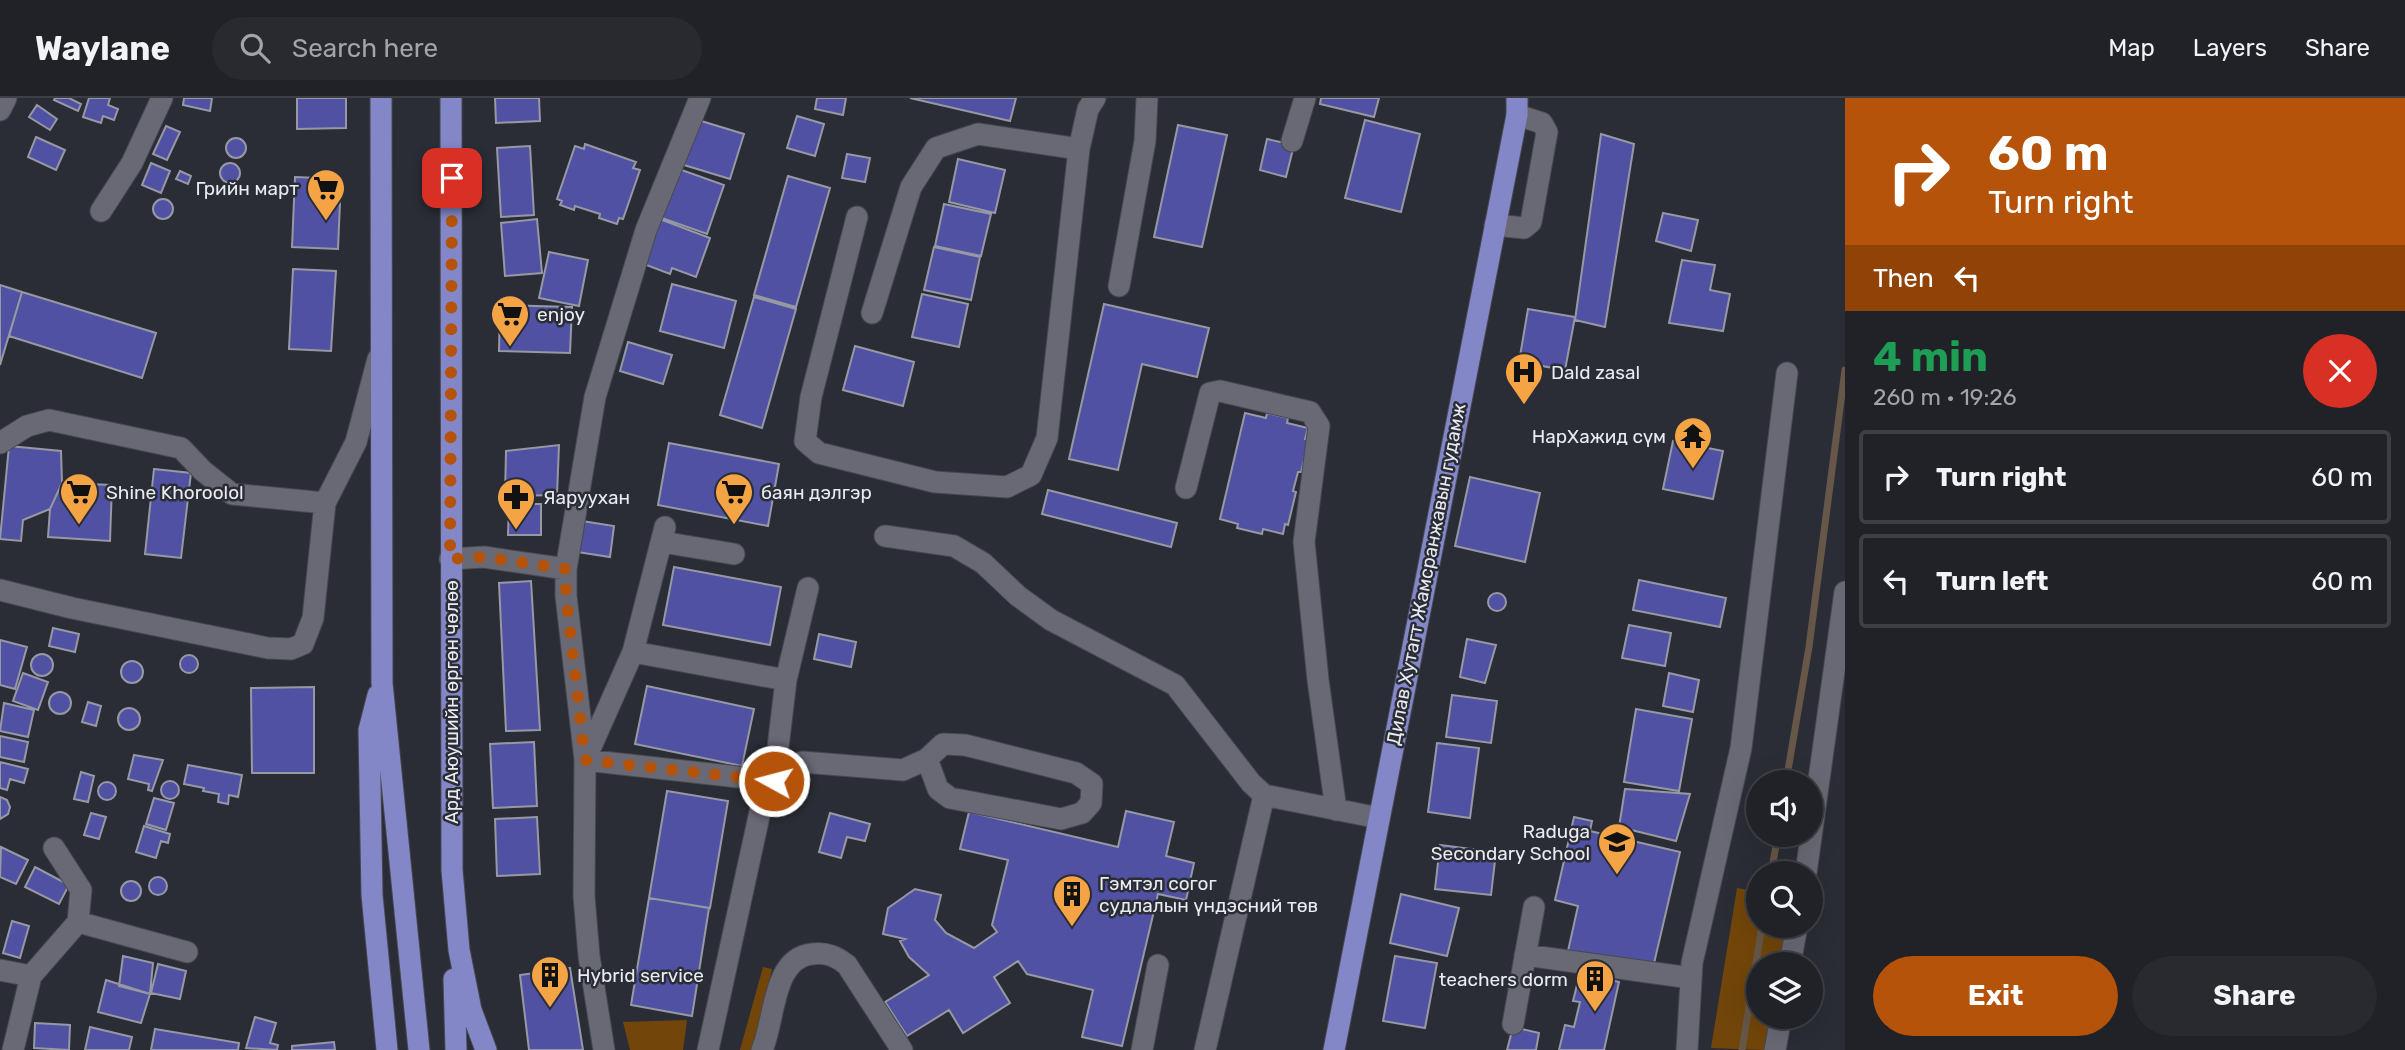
<!DOCTYPE html>
<meta charset="utf-8">
<style>
body{margin:0;font-family:Rubik,sans-serif;background:#282a30;color:#f1f3f6;height:100vh;display:flex;flex-direction:column;font-size:26px;white-space:nowrap}
*{box-sizing:border-box;margin:0}
p{font-size:23px;color:#a2a4a8}
.icon{flex:none;width:38px;height:38px;fill:none;stroke:currentColor;stroke-width:2;stroke-linecap:round;stroke-linejoin:round}
.map{position:relative;flex:1;overflow:hidden}
.details{display:flex;flex-direction:column;background:#202228;width:560px}
.details>*{flex:none}
.banner{background:#b45309;color:#fff;overflow:hidden}
.buttons{position:absolute;left:1746px;top:672px;display:grid;gap:14px}
.buttons a{display:grid;place-items:center;width:77px;height:77px;border-radius:50%;background:#202228;box-shadow:0 7px 28px #0002,0 0 0 2px #3d3f45;font-size:35px}
.pin{position:absolute;display:grid;place-items:center;width:60px;height:60px;color:#fff;margin:-30px;border-radius:14px;box-shadow:0 4px 10px #0006}
.me{position:absolute;width:77px;margin:-38px;rotate:277deg;stroke-linejoin:round;filter:drop-shadow(0 0 5px #0008)}
.turn{display:flex;align-items:center;gap:24px;height:147px;padding:0 28px;font-size:32px}
.turn .icon{width:91px;height:91px;stroke-width:2.5}
.turn b{display:block;font-size:49px;line-height:60px}
.then{display:flex;align-items:center;height:66px;padding:0 28px;background:#0003;gap:14px;font-size:26px}
.round{display:grid;place-items:center;flex:none;width:74px;height:74px;border-radius:37px;background:#282a30}
.overview{display:flex;align-items:center;justify-content:space-between;height:119px;padding:0 28px}
h1{font-size:42px;font-weight:700;line-height:52px;color:#1e9e55}
.action{display:flex;gap:14px;margin-top:auto;padding:14px 28px}
.action a{flex:1;height:80px;border-radius:42px;background:#b45309;color:#fff;font-size:28px;font-weight:700;line-height:80px;text-align:center}
.action a+a{background:#282a30;color:#f1f3f6}
ul{padding:0;list-style:none}
li{display:flex;align-items:center;gap:21px;height:94px;margin:0 14px 10px;padding:0 14px;border:4px solid #3d3f45;border-radius:7px}
li div{flex:1}
li b{display:block;font-size:26px}
li em{font-style:normal}
header{display:flex;align-items:center;gap:42px;box-sizing:border-box;height:98px;padding:0 35px;background:#202228;border-bottom:2px solid #3d3f45}
header strong{font-size:33px}
nav{display:flex;gap:38px;margin-inline-start:auto;font-size:24px}
.search{width:490px;height:63px;background:#282a30;display:flex;align-items:center;gap:18px;box-sizing:border-box;padding:0 24px;border-radius:38px;color:#a2a4a8;font-size:26px}
main{display:flex;flex:1;min-height:0}
.map>svg:first-child{display:block}
</style>
<header>
<strong>Waylane</strong>
<div class="search"><svg class="icon" aria-label="search" viewBox="0 0 24 24"><circle cx="10" cy="10" r="6"/><path d="M15 15l6 6"/></svg>Search here</div>
<nav><a>Map</a><a>Layers</a><a>Share</a></nav>
</header>
<main>
<div class="map">
<svg width="1845" height="952" viewBox="0 0 1845 952">
<rect width="100%" height="100%" fill="#2b2d36"/>
<path fill="#72460a" d="M1737,790L1759,794V828H1788L1781,866H1759V919H1772L1765,952L1711,950Z
M763,869L772,871L753,952H740Z
M687,922L683,952H630L623,924Z"/>
<g fill="none" stroke-linecap="round" stroke-linejoin="round">
<path stroke="#665748" stroke-width="7" d="M1786,684L1809,549L1845,272
M1771,775L1778,737
M1742,952L1762,828"/>
</g>
<path fill="#5051a3" stroke="#9698a3" stroke-width="2" d="M55,0H69L81,6L78,13L54,2Z
M89,0H110L108,7L118,11L114,22L103,18L101,25L83,19Z
M184,0H212L210,13L183,7Z
M297,0H346V30L297,31Z
M495,0H539L540,23L496,25Z
M817,0H846L843,17L815,11Z
M910,0H1016L1010,23Z
M1321,0H1379L1374,19L1320,6Z
M37,7L57,21L50,32L29,19Z
M797,18L824,26L815,58L787,50Z
M698,22L744,36L730,81L684,67Z
M1365,22L1420,36L1401,114L1345,100Z
M1178,27L1227,37L1202,149L1154,139Z
M166,28L180,34L167,62L153,56Z
M1601,36L1634,46L1605,229L1575,222Z
M36,39L65,52L56,72L28,59Z
M226 50a10 10 0 1 1 20 0a10 10 0 1 1-20 0Z
M1267,41L1294,47L1286,79L1260,72Z
M585,46L636,64L633,70L640,72L623,121L619,120L617,126L599,120L600,116L575,108L574,112L560,107L562,103L557,101L575,48L584,51Z
M530,48L534,117L501,119L497,50Z
M847,56L870,60L865,84L842,80Z
M958,61L1005,72L995,115L949,104Z
M151,65L170,73L161,95L142,87Z
M220 75a10 10 0 1 1 20 0a10 10 0 1 1-20 0Z
M676,70L724,87L707,136L659,119Z
M180,73L191,78L188,86L176,81Z
M788,78L830,90L796,209L754,197Z
M295,79L341,81L338,151L292,149Z
M153 111a10 10 0 1 1 20 0a10 10 0 1 1-20 0Z
M944,106L991,116L981,158L935,148Z
M1663,115L1698,122L1691,153L1656,143Z
M657,120L710,140L696,179L672,170L670,176L641,165Z
M537,121L542,175L505,178L501,125Z
M934,149L980,159L971,202L924,192Z
M549,154L588,162L579,208L539,200Z
M1682,162L1715,167L1710,192L1730,196L1723,233L1669,225Z
M293,171L336,173L331,253L289,251Z
M672,186L736,203L724,250L660,233Z
M0,187L22,194L0,267Z
M22,194L156,235L142,280L9,238Z
M922,196L968,206L959,249L912,239Z
M754,199L796,211L762,330L720,317Z
M1104,206L1209,230L1197,279L1142,266L1118,372L1069,361Z
M500,207L572,209L570,255L499,253Z
M1528,211L1575,219L1565,272L1519,264Z
M628,244L672,257L663,286L620,273Z
M855,248L914,264L903,308L843,292Z
M1245,315L1266,320L1267,315L1288,320L1287,325L1308,330L1305,341L1309,342L1301,374H1298L1293,393L1296,394L1288,427L1285,426L1283,436L1263,431L1262,436L1237,430L1238,426L1220,421Z
M1673,343L1723,353L1713,401L1663,391Z
M669,345L779,366L768,428L658,407Z
M559,347L557,397L505,398L506,353Z
M9,348L61,353L62,385L50,411L23,422L21,443L0,441Z
M154,371L191,375L181,460L145,456Z
M1470,379L1540,395L1525,464L1455,448Z
M62,385L112,387L110,443L48,439L50,411Z
M1048,392L1177,425L1171,449L1042,416Z
M509,406H541V437H508Z
M582,423L614,428L610,459L577,454Z
M674,469L781,489L770,547L663,527Z
M1639,482L1726,500L1720,529L1633,512Z
M531,483L540,632L506,633L499,485Z
M1488 504a9 9 0 1 1 18 0a9 9 0 1 1-18 0Z
M1629,527L1671,535L1665,568L1622,560Z
M53,530L79,536L75,554L49,548Z
M819,536L856,544L851,569L814,561Z
M1467,541L1496,547L1485,585L1460,579Z
M0,542L27,549L15,591L0,587Z
M31 567a11 11 0 1 1 22 0a11 11 0 1 1-22 0Z
M180 566a9 9 0 1 1 18 0a9 9 0 1 1-18 0Z
M121 574a11 11 0 1 1 22 0a11 11 0 1 1-22 0Z
M23,575L48,584L38,612L13,603Z
M1669,575L1699,582L1693,614L1663,608Z
M647,588L754,611L742,668L635,646Z
M314,589V675H252L251,590Z
M49 605a11 11 0 1 1 22 0a11 11 0 1 1-22 0Z
M1452,597L1497,603L1491,645L1446,639Z
M88,604L101,608L96,628L82,624Z
M4,605L34,612L28,639L0,633Z
M118 621a11 11 0 1 1 22 0a11 11 0 1 1-22 0Z
M1636,611L1692,621L1679,693L1624,684Z
M0,638L28,644L24,664L0,659Z
M534,644L537,708L493,710L490,646Z
M1437,645L1479,650L1470,720L1428,714Z
M134,657L163,662L152,693L148,692L149,686L128,681Z
M0,664L28,671L24,685L10,681L7,692L0,690Z
M188,667L242,677L238,699L229,697L228,706L218,704L219,696L203,693L204,690L184,686Z
M81,674L94,678L88,704L74,701Z
M161 692a9 9 0 1 1 18 0a9 9 0 1 1-18 0Z
M98 693a9 9 0 1 1 18 0a9 9 0 1 1-18 0Z
M1625,691L1690,696L1676,743L1619,729Z
M667,693L728,703L710,810L649,800Z
M0,699L7,702L10,709L8,716L0,721Z
M154,700L174,705L166,732L146,726Z
M1126,713L1174,724L1166,758L1194,765L1186,802L1158,796L1122,948L1082,939L1093,892L1027,876L1018,863L994,879L1010,905L963,935L949,912L907,938L885,904L929,877L909,859L900,843L905,841L883,836L888,810L915,791L941,797L935,822L946,835L974,850L997,834L992,827L1008,762L960,751L969,714L1118,749Z
M91,715L106,719L99,741L84,737Z
M830,715L870,726L865,743L847,739L841,760L819,754Z
M537,719L540,776L497,778L495,721Z
M1574,719L1592,723L1590,733L1680,754L1652,874L1568,853L1578,808L1555,802Z
M144,728L170,736L168,745L161,743L156,760L136,754Z
M1440,747L1496,754L1491,797L1435,791Z
M1,749L28,762L16,786L0,779Z
M35,769L69,787L59,806L25,789Z
M149 788a9 9 0 1 1 18 0a9 9 0 1 1-18 0Z
M121 793a10 10 0 1 1 20 0a10 10 0 1 1-20 0Z
M1401,796L1459,810L1447,858L1390,845Z
M649,800L709,810L692,918L631,907Z
M12,823L29,828L20,860L3,855Z
M123,858L153,865L150,896L119,888Z
M1395,858L1437,865L1425,930L1383,923Z
M158,866L186,873L180,901L151,895Z
M570,870L583,952H529L520,877Z
M1580,875L1619,884L1604,952H1559L1565,927L1574,929L1580,904L1573,903Z
M106,882L150,896L141,925L98,914Z
M255,919L276,925L270,945L278,947L277,952L246,950Z
M35,925L70,927L69,952L34,950Z
M90,929L132,939L129,952H85Z
M1513,929L1539,935L1536,952H1507Z
M155,931L239,945L238,952H151Z
M334,944L335,952H292V948Z"/>
<g fill="none" stroke-linecap="round" stroke-linejoin="round">
<defs>
<path id="minor" d="M0,12L6,0
M1292,43L1305,0
M101,113L132,65L162,0
M857,119L811,299L805,343L819,355L935,384L1007,389L1031,377L1047,340L1079,51L1088,11L1095,0
M1495,127L1524,130L1531,124L1547,34L1542,25L1517,17
M1119,188L1145,43L1147,0
M872,215L911,89L936,50L978,36L1079,51
M0,345L27,328L49,322L181,350L203,373L232,396L325,405
M1186,390L1210,295L1220,293L1310,314L1319,328L1304,444L1318,582L1336,712
M665,429L633,554L585,662L774,683L786,582L808,490
M885,438L954,448L983,465L1018,498L1051,522L1175,587L1251,685L1264,697L1379,720
M662,444L734,456
M450,461L484,459L566,471V498L585,662L584,798L589,858L604,952
M566,471L595,299L646,132L700,0
M0,492L72,510L268,550L291,551L303,546L313,520L325,405L356,344L378,261
M633,554L786,582
M54,750L81,792L78,824
M1806,775L1845,494
M1525,857L1691,880
M1790,866L1797,828
M0,872L31,878L78,824L187,854
M1513,926L1534,809
M13,952L31,878
M708,952L763,700L774,683L802,664L903,672L927,661L943,646L965,647L1076,675L1092,686L1091,705L1082,715L1061,721L950,700L938,691L927,661
M762,952C775,923 772,860 812,856C826,854 836,858 847,867L902,952
M1142,952L1158,867
M1205,952L1264,697
M1687,952L1692,865L1741,650L1787,275
M1775,952L1781,919"/>
<path id="major" d="M381,0L382,585L419,952
M451,0L452,772L459,852L471,912L486,952
M378,597L369,632L372,797L387,952
M454,881L456,952
M1334,952L1517,17V0"/>
</defs>
<use href="#minor" stroke="#474850" stroke-width="23"/>
<use href="#major" stroke="#474850" stroke-width="23"/>
<use href="#minor" stroke="#686974" stroke-width="21"/>
<use href="#major" stroke="#8387c7" stroke-width="21"/>
</g>
<g fill="none" stroke-linecap="round" stroke-linejoin="round">
<path stroke="#b45309" stroke-width="12" stroke-dasharray="0 21.6" d="M452,80L450,461L484,459L566,471V498L585,662L774,683"/>
</g>
<defs>
<symbol id="supermarket-pin" viewBox="-11 -11 22 30"><path d="M0 17L-7.5 6A9.5 9.5 0 1 1 7.5 6Z" fill="#f4a444" stroke="#2b2d36"/><path d="M-6-5.5h2.5l.6 2H6L4.5 2H-2.5L-4.4-4H-6ZM-1.5 3.2a1.3 1.3 0 1 0 .1 0ZM3 3.2a1.3 1.3 0 1 0 .1 0Z" fill="#111"/></symbol>
<symbol id="hospital-pin" viewBox="-11 -11 22 30"><path d="M0 17L-7.5 6A9.5 9.5 0 1 1 7.5 6Z" fill="#f4a444" stroke="#2b2d36"/><path d="M-5-5h3v3.5h4V-5h3V5h-3V1.5h-4V5h-3Z" fill="#111"/></symbol>
<symbol id="temple-pin" viewBox="-11 -11 22 30"><path d="M0 17L-7.5 6A9.5 9.5 0 1 1 7.5 6Z" fill="#f4a444" stroke="#2b2d36"/><path d="M0-6L5-2H3V0L6.5 2.5H4V6H1.5V3h-3V6H-4V2.5H-6.5L-3 0V-2H-5Z" fill="#111"/></symbol>
<symbol id="pharmacy-pin" viewBox="-11 -11 22 30"><path d="M0 17L-7.5 6A9.5 9.5 0 1 1 7.5 6Z" fill="#f4a444" stroke="#2b2d36"/><path d="M-2-6h4v4h4v4h-4v4h-4v-4h-4v-4h4Z" fill="#111"/></symbol>
<symbol id="school-pin" viewBox="-11 -11 22 30"><path d="M0 17L-7.5 6A9.5 9.5 0 1 1 7.5 6Z" fill="#f4a444" stroke="#2b2d36"/><path d="M0-5L7-2L0 1L-7-2ZM-4 1L0 2.5L4 1V4Q0 6-4 4Z" fill="#111"/></symbol>
<symbol id="building-pin" viewBox="-11 -11 22 30"><path d="M0 17L-7.5 6A9.5 9.5 0 1 1 7.5 6Z" fill="#f4a444" stroke="#2b2d36"/><path d="M-4-6H4V6H1V3H-1V6H-4ZM-2.5-4.3h1.7v1.8h-1.7ZM.8-4.3h1.7v1.8H.8ZM-2.5-1h1.7V.8h-1.7ZM.8-1h1.7V.8H.8Z" fill="#111"/></symbol>
</defs>
<g fill-rule="evenodd">
<use href="#supermarket-pin" x="304" y="68" width="44" height="60"/>
<use href="#supermarket-pin" x="488" y="194" width="44" height="60"/>
<use href="#hospital-pin" x="1502" y="252" width="44" height="60"/>
<use href="#temple-pin" x="1671" y="316" width="44" height="60"/>
<use href="#supermarket-pin" x="57" y="372" width="44" height="60"/>
<use href="#supermarket-pin" x="712" y="372" width="44" height="60"/>
<use href="#pharmacy-pin" x="494" y="377" width="44" height="60"/>
<use href="#school-pin" x="1595" y="722" width="44" height="60"/>
<use href="#building-pin" x="1050" y="774" width="44" height="60"/>
<use href="#building-pin" x="528" y="855" width="44" height="60"/>
<use href="#building-pin" x="1573" y="859" width="44" height="60"/>
</g>
<g text-anchor="middle" dominant-baseline="central" stroke-width="5" stroke-linejoin="round" paint-order="stroke">
<g font-size="19" fill="#eaebf1" stroke="#2b2d36" text-anchor="start">
<text x="299" y="90" text-anchor="end">Грийн март</text>
<text x="537" y="216">enjoy</text>
<text x="1551" y="274">Dald zasal</text>
<text x="1666" y="338" text-anchor="end">НарХажид сүм</text>
<text x="106" y="394">Shine Khoroolol</text>
<text x="761" y="394">баян дэлгэр</text>
<text x="543" y="399">Яаруухан</text>
<text x="1590" y="733" text-anchor="end">Raduga<tspan x="1590" dy="22">Secondary School</tspan></text>
<text x="1099" y="785">Гэмтэл согог<tspan x="1099" dy="22">судлалын үндэсний төв</tspan></text>
<text x="577" y="877">Hybrid service</text>
<text x="1568" y="881" text-anchor="end">teachers dorm</text>
</g>
<g font-size="19" fill="#eaebf1" stroke="#2b2d36">
<text transform="translate(1426 476) rotate(-79)">Дилав Хутагт Жамсранжавын гудамж</text>
<text transform="translate(451 604) rotate(-90)">Ард Аюушийн өргөн чөлөө</text>
</g>
</g>
</svg>
<div class="buttons">
<a><svg class="icon" aria-label="sound" viewBox="0 0 24 24"><path d="M4 9h4l5-4v14l-5-4H4zM17 9q2 3 0 6"/></svg></a>
<a><svg class="icon" aria-label="search" viewBox="0 0 24 24"><circle cx="10" cy="10" r="6"/><path d="M15 15l6 6"/></svg></a>
<a><svg class="icon" aria-label="layers" viewBox="0 0 24 24"><path d="M12 4l9 5-9 5-9-5zM3 14l9 5 9-5"/></svg></a>
</div>
<div class="pin" style="left:452px;top:80px;background:#d93025"><svg class="icon" aria-label="arrive" viewBox="0 0 24 24"><path d="M6 21V4h12l-3 4 3 4H6"/></svg></div>
<svg class="me" style="left:774px;top:683px" viewBox="-20 -20 40 40"><circle r="17" fill="#b45309" stroke="#fff" stroke-width="3"/><path d="M0-11L8 9 0 5-8 9z" fill="#fff"/></svg>
</div>
<section class="details">
<div class="banner">
<div class="turn"><svg class="icon" aria-label="right" viewBox="0 0 24 24"><path d="M7 20v-9h11M14 6l5 5-5 5"/></svg><div><b>60 m</b>Turn right</div></div>
<div class="then">Then<svg class="icon" aria-label="left" viewBox="0 0 24 24"><path d="M17 20v-9H6M10 6l-5 5 5 5"/></svg></div>
</div>
<div class="overview"><div><h1>4 min</h1><p>260 m · 19:26</p></div><a class="round" style="background:#d93025;color:#fff"><svg class="icon" aria-label="close" viewBox="0 0 24 24"><path d="M6 6l12 12M18 6L6 18"/></svg></a></div>
<ul>
<li><svg class="icon" aria-label="right" viewBox="0 0 24 24"><path d="M7 20v-9h11M14 6l5 5-5 5"/></svg><div><b>Turn right</b></div><em>60 m</em></li>
<li><svg class="icon" aria-label="left" viewBox="0 0 24 24"><path d="M17 20v-9H6M10 6l-5 5 5 5"/></svg><div><b>Turn left</b></div><em>60 m</em></li>
</ul>
<div class="action"><a>Exit</a><a>Share</a></div>
</section>
</main>
